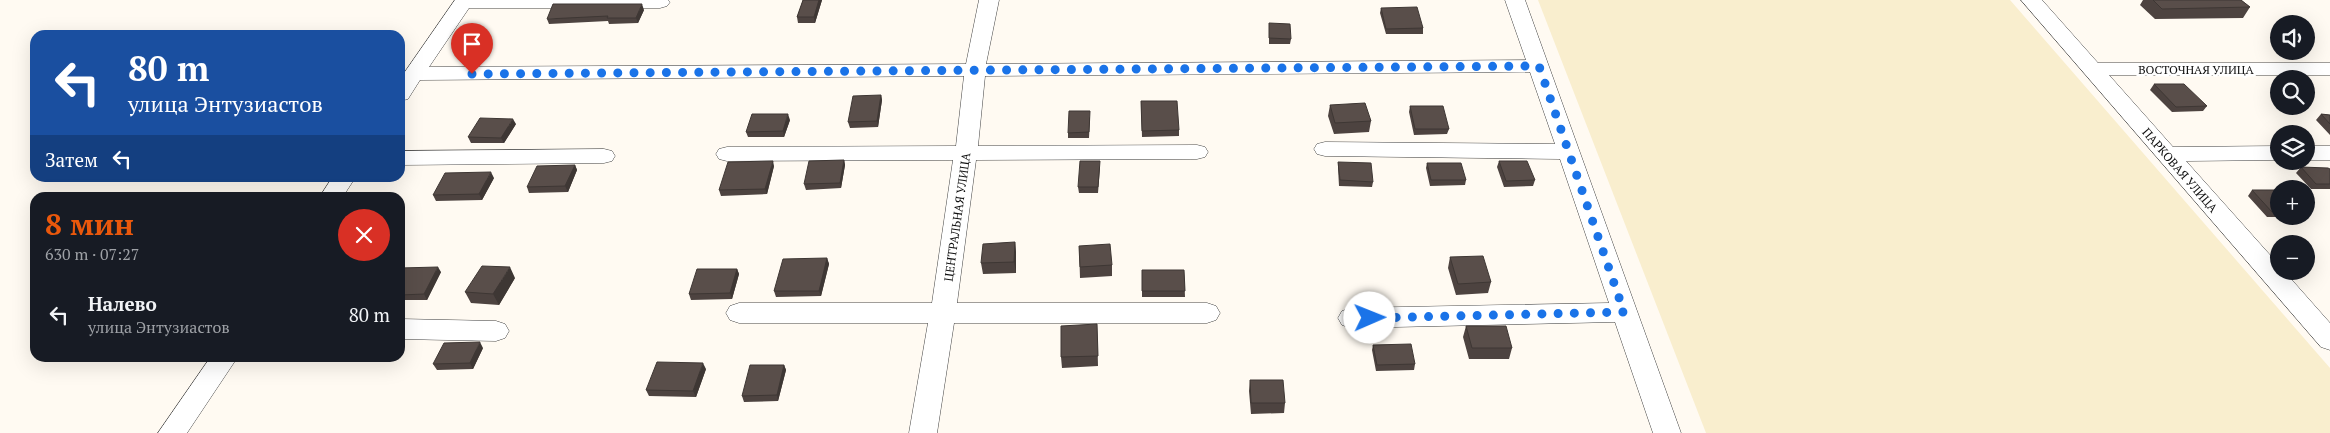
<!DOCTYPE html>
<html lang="ru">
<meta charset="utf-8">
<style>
body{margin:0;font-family:"PT Serif",serif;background:#242831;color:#f1f3f6;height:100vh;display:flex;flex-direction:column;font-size:19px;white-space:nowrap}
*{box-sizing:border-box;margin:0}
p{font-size:16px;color:#9ea1a6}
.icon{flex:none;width:28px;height:28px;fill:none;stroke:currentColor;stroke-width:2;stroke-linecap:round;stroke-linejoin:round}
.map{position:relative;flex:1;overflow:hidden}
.panel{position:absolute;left:30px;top:192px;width:375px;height:170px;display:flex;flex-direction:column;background:#171b24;border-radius:15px;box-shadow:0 5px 20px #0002}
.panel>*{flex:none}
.banner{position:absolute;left:30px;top:30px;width:375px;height:152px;border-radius:15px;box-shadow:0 5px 20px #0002;background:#1a4fa0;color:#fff;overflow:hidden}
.buttons{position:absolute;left:2270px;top:15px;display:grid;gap:10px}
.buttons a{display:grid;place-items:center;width:45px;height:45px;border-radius:50%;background:#171b24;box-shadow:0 5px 20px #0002;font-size:25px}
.pin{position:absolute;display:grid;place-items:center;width:42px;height:42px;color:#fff;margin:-51px -21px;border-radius:50% 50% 50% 0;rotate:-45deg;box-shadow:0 0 5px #0007}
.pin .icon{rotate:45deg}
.me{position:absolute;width:55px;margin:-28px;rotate:89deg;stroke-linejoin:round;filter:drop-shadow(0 0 4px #0008)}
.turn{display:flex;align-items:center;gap:18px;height:105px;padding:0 15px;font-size:22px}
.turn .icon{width:65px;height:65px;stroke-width:2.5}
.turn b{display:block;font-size:35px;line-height:42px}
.then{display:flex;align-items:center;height:48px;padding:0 15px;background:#0003;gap:10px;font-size:19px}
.round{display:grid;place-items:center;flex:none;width:52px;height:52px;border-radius:26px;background:#242831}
.head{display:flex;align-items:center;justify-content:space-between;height:85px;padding:0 15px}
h1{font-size:30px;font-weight:600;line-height:38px;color:#ea580c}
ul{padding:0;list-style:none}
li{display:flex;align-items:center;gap:15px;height:75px;padding:0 15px}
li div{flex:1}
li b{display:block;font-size:19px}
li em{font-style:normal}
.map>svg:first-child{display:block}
</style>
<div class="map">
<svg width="2330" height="433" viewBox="0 0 2330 433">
<rect width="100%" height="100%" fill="#fffaf2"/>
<path fill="#f9eece" d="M1538,0H2010L2330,368V433H1706Z"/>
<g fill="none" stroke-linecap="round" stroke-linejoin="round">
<defs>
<path id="minor" d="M455,0H668L670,2L667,6L660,8H469L429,67L966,64L979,0H999L986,64L1526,60L1505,0H1525L1681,433H1653L1615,322L1351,328L1342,325L1338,318L1342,311L1351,308L1609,303L1560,159L1325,156L1317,154L1314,149L1317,144L1325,142L1555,144L1530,72L985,76L978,146L1197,145L1205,147L1208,152L1205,157L1197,159L976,160L957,303H1207L1216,306L1220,313L1216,320L1207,323H954L937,433H909L928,323H739L730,320L726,313L730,306L739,303H932L953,160L727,161L719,159L716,154L719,149L727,147L956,146L964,76L420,80L408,99L400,101V79Z
M2021,0H2042L2098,63H2330V75H2109L2173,147L2279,146V160L2186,161L2279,265V271H2284L2330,323V350L2321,347Z
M2306,146H2330V160H2306Z
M604,149L612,151L615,156L612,161L604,163L400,165V151Z
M332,178H355L342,198H319Z
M400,319L496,321L505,324L509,331L505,338L496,341L400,339Z
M210,358H237L187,433H158Z"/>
</defs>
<use href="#minor" stroke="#424242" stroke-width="1"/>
<use href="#minor" fill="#fff" fill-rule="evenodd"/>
</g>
<path fill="#4d4340" d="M803,0H822L815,23H798L797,17Z
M2143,0H2241L2250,7L2243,18L2155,19L2140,5Z
M1381,8L1423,28V34H1386L1380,13Z
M644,10L638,23L609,24L608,21L549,24L547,19Z
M1269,23L1291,39L1290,44H1269Z
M2154,84L2207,106L2203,111L2172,112L2150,90Z
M881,95L882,100L878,127L850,128L848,122Z
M1141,101L1179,130V136L1142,137Z
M1330,105L1371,121L1369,132L1334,134L1328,116Z
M1410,106L1449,129L1447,134L1414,135L1409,112Z
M2321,114L2330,115V135L2316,120Z
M1090,117L1089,138H1068V133Z
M790,120L784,137H748L746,132Z
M516,124L504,143H471L468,137Z
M844,160L845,165L841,188L806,190L804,184Z
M1499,161L1535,180L1533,186L1504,187L1497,167Z
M1338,162L1373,182L1372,187L1339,186L1338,168Z
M1427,163L1466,180L1465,185L1430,186L1426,168Z
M575,165L577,170L568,192L529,193L527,187Z
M774,166L767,194L721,196L719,190Z
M1100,167L1098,193H1079L1078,187Z
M2301,167L2330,169V189H2311L2296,173Z
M494,178L482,200L436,201L433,195Z
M2252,190H2279V216H2295L2294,217H2267L2248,196Z
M1015,242L1016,253V273L983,274L981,263Z
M1079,246L1112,265V276L1080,278Z
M1450,257L1491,282L1488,293L1456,295L1448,268Z
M827,258L829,264L821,296L776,297L774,291Z
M400,268L441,272L427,300H400Z
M737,269L739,274L732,299L691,300L689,294Z
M1142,270H1184L1185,297H1142Z
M515,278L499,305L471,303L465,292Z
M1097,324L1098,366L1062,368L1061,357Z
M1466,326L1512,348L1509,359H1469L1463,337Z
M1373,345L1415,364L1414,370L1376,371L1372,350Z
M483,348L473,369L437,370L433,364Z
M784,365L786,370L778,401L744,402L742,396Z
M706,369L696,397L649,396L646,390Z
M1250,380L1285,403L1284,413L1251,414L1249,391Z"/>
<path fill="#3e3734" d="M819,0H822L815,23L814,17Z
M642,4L644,10L638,23L636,18Z
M881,95L882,100L878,127L877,121Z
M788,114L790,120L784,137L783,131Z
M513,119L516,124L504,143L501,138Z
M844,160L845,165L841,188L840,183Z
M773,161L774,166L767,194L765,189Z
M575,165L577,170L568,192L565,186Z
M491,172L494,178L482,200L479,194Z
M1015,242L1016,253V273L1014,262Z
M827,258L829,264L821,296L819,291Z
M438,267L441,272L427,300L424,294Z
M510,267L515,278L499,305L493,294Z
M737,269L739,274L732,299L730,293Z
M480,342L483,348L473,369L470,363Z
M703,363L706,369L696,397L693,391Z
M784,365L786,370L778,401L777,395Z"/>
<path fill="#594e4a" stroke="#3e3734" d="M803,0H819L814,17H797Z
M2153,0H2241L2250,7L2162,9Z
M553,4H642L636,18H607L608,16L547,19Z
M1417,7L1423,28L1386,29L1381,8Z
M1269,23L1290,24L1291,39L1269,38Z
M2154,84H2184L2207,106L2176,107Z
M881,95L877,121L848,122L853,96Z
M1141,101H1177L1179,130L1142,131Z
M1365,103L1371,121L1335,123L1330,105Z
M1410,106H1443L1449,129H1415Z
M1069,111H1090L1089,132L1068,133Z
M752,114H788L783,131L746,132Z
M2321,114L2330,115V124Z
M480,118L513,119L501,138L468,137Z
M844,160L840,183L804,184L809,161Z
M773,161L765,189L719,190L728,162Z
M1080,161H1100L1098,187H1078Z
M1499,161H1527L1535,180L1506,181Z
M1338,162L1371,163L1373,182L1340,180Z
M1427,163H1461L1466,180H1431Z
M575,165L565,186L527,187L537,166Z
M2301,167L2328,168L2330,169V184H2316Z
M491,172L479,194L433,195L445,173Z
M2252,190H2278L2279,212H2272Z
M230,195H259L257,198H228Z
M1015,242L1014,262L981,263L983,244Z
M1110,244L1112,265L1080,267L1079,246Z
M1483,256L1491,282L1458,284L1450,257Z
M827,258L819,291H774L783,259Z
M482,266L510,267L493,294L465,292Z
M438,267L424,294L400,295V268Z
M697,269H737L730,293L689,294Z
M1142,270H1184L1185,291H1142Z
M1097,324L1098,356L1061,357V326Z
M1466,326H1506L1512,348H1472Z
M480,342L470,363L433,364L444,343Z
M1411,344L1415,364L1377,365L1373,345Z
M657,362L703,363L693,391L646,390Z
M750,365H784L777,395L742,396Z
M1250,380H1283L1285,403H1251Z"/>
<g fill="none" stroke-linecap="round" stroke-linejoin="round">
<path stroke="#1a73e8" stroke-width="9" stroke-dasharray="0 16.2" d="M472,74L1539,66L1624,312L1370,318"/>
</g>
<g text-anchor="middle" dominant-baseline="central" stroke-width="5" stroke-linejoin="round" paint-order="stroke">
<g font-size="12" fill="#0f0f0f" stroke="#fff">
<text x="2196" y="69">ВОСТОЧНАЯ УЛИЦА</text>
<text transform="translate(2180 170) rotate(49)">ПАРКОВАЯ УЛИЦА</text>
<text transform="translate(957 217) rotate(-82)">ЦЕНТРАЛЬНАЯ УЛИЦА</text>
</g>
</g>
</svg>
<div class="buttons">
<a><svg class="icon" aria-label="sound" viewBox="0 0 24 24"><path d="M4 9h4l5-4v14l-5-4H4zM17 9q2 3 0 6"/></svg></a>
<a><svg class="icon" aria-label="search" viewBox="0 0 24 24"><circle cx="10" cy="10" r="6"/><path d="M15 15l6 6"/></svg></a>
<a><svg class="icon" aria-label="layers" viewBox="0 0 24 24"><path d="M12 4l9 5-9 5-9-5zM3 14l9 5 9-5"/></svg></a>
<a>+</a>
<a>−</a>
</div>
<div class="pin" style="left:472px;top:74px;background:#d93025"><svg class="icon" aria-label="arrive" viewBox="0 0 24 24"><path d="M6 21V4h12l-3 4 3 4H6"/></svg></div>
<svg class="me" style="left:1370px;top:318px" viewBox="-20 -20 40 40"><circle r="19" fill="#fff"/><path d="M0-13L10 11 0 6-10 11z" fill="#1a73e8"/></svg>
<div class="banner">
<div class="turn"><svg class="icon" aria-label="left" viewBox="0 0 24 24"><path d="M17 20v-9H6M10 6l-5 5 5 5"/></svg><div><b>80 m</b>улица Энтузиастов</div></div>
<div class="then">Затем<svg class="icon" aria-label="left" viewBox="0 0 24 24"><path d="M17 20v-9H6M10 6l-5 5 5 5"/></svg></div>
</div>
<section class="panel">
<div class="head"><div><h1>8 мин</h1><p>630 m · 07:27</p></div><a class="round" style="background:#d93025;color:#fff"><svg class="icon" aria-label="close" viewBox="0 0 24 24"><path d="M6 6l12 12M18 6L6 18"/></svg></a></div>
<ul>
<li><svg class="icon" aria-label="left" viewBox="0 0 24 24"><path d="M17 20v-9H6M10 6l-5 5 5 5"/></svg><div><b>Налево</b><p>улица Энтузиастов</p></div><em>80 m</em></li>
</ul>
</section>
</div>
